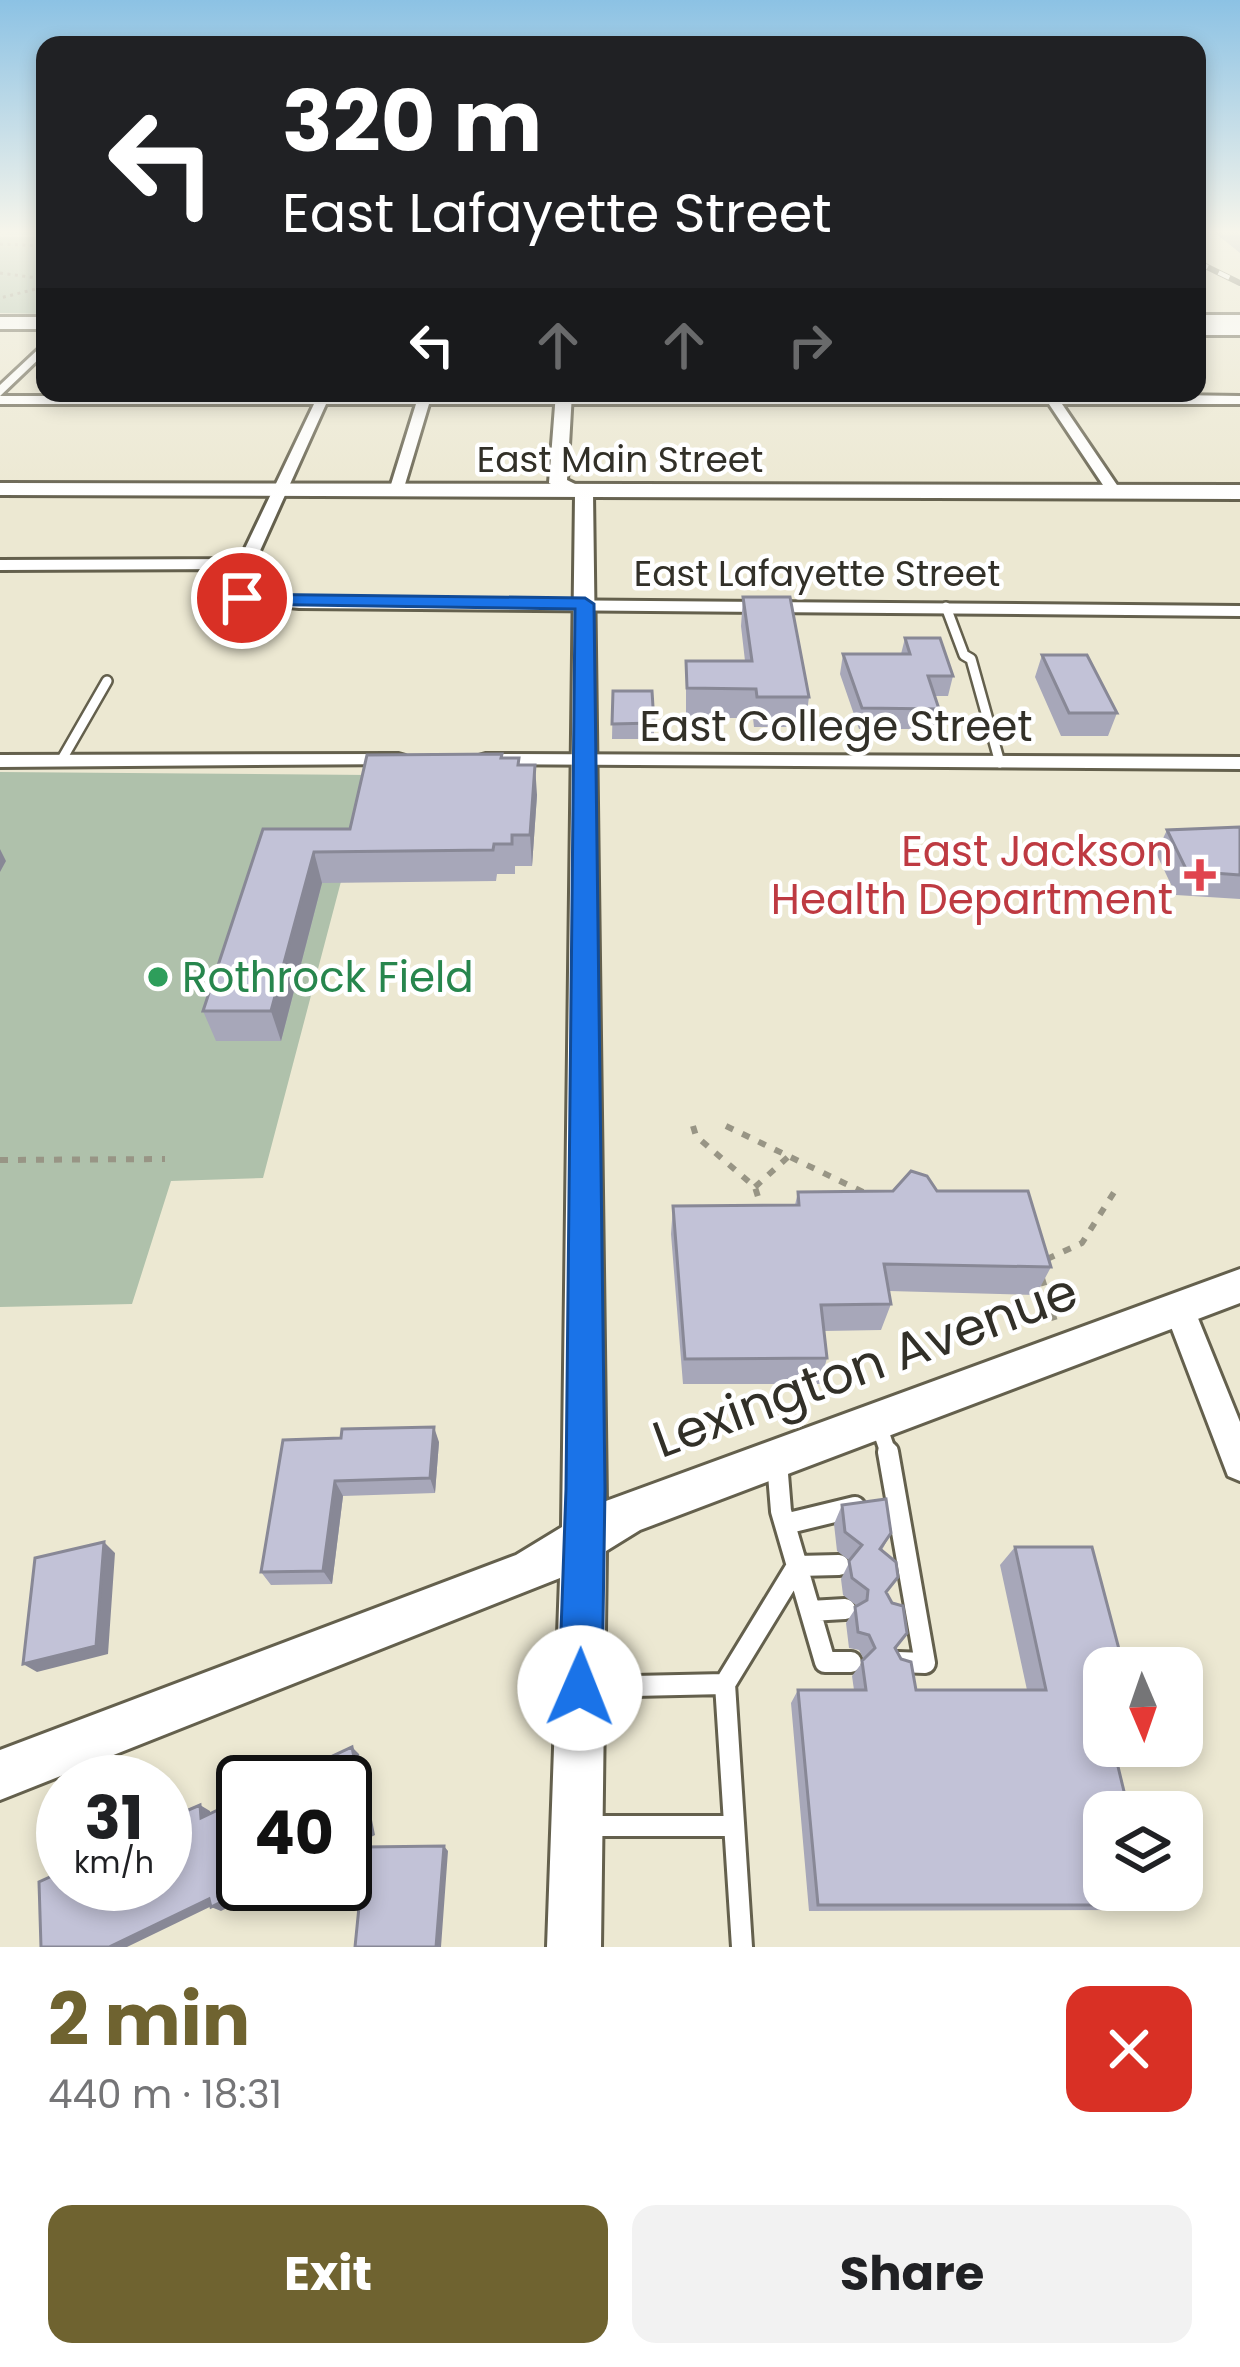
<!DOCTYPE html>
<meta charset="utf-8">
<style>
body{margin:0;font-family:Poppins,sans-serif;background:#f2f2f2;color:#202124;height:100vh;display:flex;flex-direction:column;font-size:45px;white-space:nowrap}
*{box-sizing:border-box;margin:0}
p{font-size:39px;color:#757577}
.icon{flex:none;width:66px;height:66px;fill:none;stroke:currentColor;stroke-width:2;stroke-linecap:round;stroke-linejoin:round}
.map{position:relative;height:1947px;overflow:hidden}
.side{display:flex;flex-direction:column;background:#fff;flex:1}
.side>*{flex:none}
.hud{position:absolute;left:36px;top:36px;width:1170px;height:366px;border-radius:24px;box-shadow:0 6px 18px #0003;background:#202124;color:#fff;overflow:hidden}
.needle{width:78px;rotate:178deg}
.tools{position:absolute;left:1083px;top:1647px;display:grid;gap:24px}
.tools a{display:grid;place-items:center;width:120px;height:120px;border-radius:24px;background:#fff;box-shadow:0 6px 18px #0003;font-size:60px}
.speed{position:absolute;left:36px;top:1755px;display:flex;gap:24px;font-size:60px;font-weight:700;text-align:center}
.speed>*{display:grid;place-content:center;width:156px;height:156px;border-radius:50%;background:#fff;box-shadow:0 6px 18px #0003;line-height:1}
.speed small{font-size:30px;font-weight:400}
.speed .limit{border:6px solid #111;border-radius:18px;background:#fff;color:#111}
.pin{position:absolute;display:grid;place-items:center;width:102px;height:102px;color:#fff;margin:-51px;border:6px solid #fff;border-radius:50%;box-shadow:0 3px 12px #0007}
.me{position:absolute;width:132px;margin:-66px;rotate:1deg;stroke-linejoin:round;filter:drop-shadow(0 0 9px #0008)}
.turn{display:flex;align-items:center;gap:42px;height:252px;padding:0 48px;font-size:54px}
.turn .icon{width:156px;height:156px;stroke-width:2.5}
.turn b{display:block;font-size:84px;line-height:102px}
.lanes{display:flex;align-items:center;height:114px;padding:0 48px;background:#0003;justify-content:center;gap:60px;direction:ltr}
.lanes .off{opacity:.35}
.round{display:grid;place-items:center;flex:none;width:126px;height:126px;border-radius:24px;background:#f2f2f2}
.headline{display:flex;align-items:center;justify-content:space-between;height:204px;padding:0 48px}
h1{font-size:72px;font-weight:700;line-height:90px;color:#6f6330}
.primary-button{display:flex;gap:24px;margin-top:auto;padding:24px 48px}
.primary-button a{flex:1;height:138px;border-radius:24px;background:#6f6330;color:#fff;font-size:48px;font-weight:700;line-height:138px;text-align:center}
.primary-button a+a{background:#f2f2f2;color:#202124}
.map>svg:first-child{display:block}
</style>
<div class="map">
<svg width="1240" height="1947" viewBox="0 0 1240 1947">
<rect width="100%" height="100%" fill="#ece8d2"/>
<path fill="#afc1ab" d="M0,237H45V314L0,313Z
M0,772L369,775L263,1178L171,1181L132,1304L0,1307Z"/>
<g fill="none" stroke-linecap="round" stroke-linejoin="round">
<path stroke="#a3d8de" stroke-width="4.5" d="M7,232L45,233"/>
<defs>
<path id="service-far2" d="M946,607L964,655L971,659L1000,763
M61,761L107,681"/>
<path id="service-far1" d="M878,1423L889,1455"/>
<path id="service" d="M888,1452L925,1663L898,1662
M777,1462L781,1511L825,1662H851
M785,1524L855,1507
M810,1611L845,1609
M725,1684L797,1566L839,1565
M588,1687L725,1684L742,1947
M591,1826H734"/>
<path id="minor" d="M45,343V353L0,396V385Z
M319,393H331L330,396H419L420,393H432L431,396H1044L1042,393L1240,396V404H1062L1121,491L1114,495L1109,494L1049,404H429L403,491L396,495L389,491L416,404H326L254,564L251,594L299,598L1240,606V616L299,608L236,602L237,569L0,570V560L240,559L314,404H0V396H317Z
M398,754L405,756V764L0,767V755Z
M486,754L1240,757V769L479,764V756Z
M1180,1297L1191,1301L1240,1422V1481L1228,1476L1165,1311L1169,1301Z"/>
<path id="tertiary" d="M1197,327H1240V335H1197Z
M556,393H572L567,480L593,493L606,1501L1240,1269V1303L640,1530L606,1551L601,1947H547L560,1578L0,1800V1750L516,1555L562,1527L575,496L549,483Z"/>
<path id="secondary" d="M0,483L1240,485V499L0,495Z"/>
<path id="trunk" d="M1197,315H1240V327H1197Z
M0,317H45V329H0Z"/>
</defs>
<use href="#service-far2" stroke="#64604d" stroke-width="14"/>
<use href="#service-far1" stroke="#64604d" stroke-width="21"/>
<use href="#service" stroke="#64604d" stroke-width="26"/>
<use href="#minor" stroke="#64604d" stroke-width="6"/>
<use href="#tertiary" stroke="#64604d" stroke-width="6"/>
<use href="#secondary" stroke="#64604d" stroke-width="6"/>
<use href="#trunk" stroke="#64604d" stroke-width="6"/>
<path stroke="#989585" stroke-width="3" stroke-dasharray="3 4.5" stroke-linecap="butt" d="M0,244L45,246
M0,273L45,279L36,289L0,298"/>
<path stroke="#989585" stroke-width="6" stroke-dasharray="8 10" stroke-linecap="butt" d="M693,1126L696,1136L755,1187L762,1210
M726,1126L865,1193
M0,1160L165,1159
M755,1187L788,1157
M1047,1259L1082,1243L1118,1186
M1042,1278L1056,1325"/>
<use href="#service-far2" stroke="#fff" stroke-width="9"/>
<use href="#service-far1" stroke="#fff" stroke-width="15"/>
<use href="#service" stroke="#fff" stroke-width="20"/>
<use href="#minor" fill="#fff" fill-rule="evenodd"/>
<use href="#tertiary" fill="#fff" fill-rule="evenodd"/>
<use href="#secondary" fill="#fff" fill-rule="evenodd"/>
<use href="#trunk" fill="#fff" fill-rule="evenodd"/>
<defs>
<path id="rail" d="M1197,262L1240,283"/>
</defs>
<use href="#rail" stroke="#757265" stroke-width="6"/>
<use href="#rail" stroke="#fff" stroke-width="4.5" stroke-dasharray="12" stroke-linecap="butt"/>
</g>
<path fill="#a7a7b9" d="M1214,232H1240V253Z
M743,597L809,697L805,727H754L753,718H686V661H745L741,626Z
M905,638L953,676L948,696H935L939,709L934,729H859L840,674L843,654H901Z
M1042,655L1117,713L1108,736H1061L1035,677Z
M613,691L654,723V739H612Z
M502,758H519V765L537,795L532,866H515V874H497L496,881L322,883L281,1041H216L203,1011L263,829H350Z
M1240,827V899L1176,895L1156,853L1167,830Z
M937,1191L1051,1267L1036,1295L889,1291L891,1304L881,1330L824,1331L827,1358L820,1384H683L671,1234L673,1206L795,1205L798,1192Z
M341,1438L439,1442L435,1493L343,1496L332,1584L271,1585L261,1572Z
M842,1505L891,1533L882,1550L895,1649L916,1690H1027L1000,1565L1015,1547L1104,1668V1746L1152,1905L1129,1910L809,1911L791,1703L798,1690H854L852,1676L864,1660L859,1650L849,1648L846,1623L857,1606L843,1595L841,1579L850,1561L837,1551L834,1524Z"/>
<path fill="#888896" d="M535,765L537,795L532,866L530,835Z
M0,849L6,861L0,872Z
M314,852L322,883L281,1041L271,1011Z
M434,1427L439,1442L435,1493L430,1478Z
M335,1481L343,1496L332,1584L323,1571Z
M104,1542L115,1553L108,1654L37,1672L23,1664Z
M352,1747L359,1754L375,1835L345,1850Z
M200,1805L210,1811L211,1823L201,1818Z
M444,1846L448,1851L441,1947H436Z
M258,1884H275L221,1911L211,1907Z
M209,1899L220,1902L127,1947H109Z"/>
<path fill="#c2c2d7" stroke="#888896" stroke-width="3" d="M743,597H790L809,697H757L756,689L687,688L686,661H752Z
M905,638H940L953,676H928L939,709L862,708L843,654H910Z
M1042,655H1087L1117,713H1069Z
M613,691H652L654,723L612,724Z
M502,754L501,758H519L518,765H535L530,835H512V844H494L493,850L314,852L271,1011H203L263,829H350L367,755Z
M1240,827V875L1187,871L1167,830Z
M911,1171L927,1176L937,1191H1028L1051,1267L884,1264L891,1304L821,1305L827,1358L685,1359L673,1206L799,1205L798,1192L893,1191Z
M434,1427L430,1478L335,1481L323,1571L261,1572L283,1440L341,1438L342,1429Z
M886,1499L891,1533L880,1549L896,1562L898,1577L886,1592L892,1603L903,1606L907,1633L895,1648L901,1659L911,1662L916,1690H1046L1015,1547H1092L1124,1668H1104V1699H1101L1104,1711V1746H1113L1129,1812H1104V1890H1149L1152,1905H818L798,1690H866L862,1661L875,1648L869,1635L858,1632L855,1607L867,1600L868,1590L852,1578L849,1561L862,1545L845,1532L842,1505Z
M104,1542L96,1646L23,1664L35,1558Z
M352,1747L368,1830L345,1841V1782H277Z
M243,1798V1884H258L211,1907L209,1899L109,1947H41L39,1882L63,1871V1884H165V1820L200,1805L201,1818Z
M444,1846L436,1947H355L365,1847Z"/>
<linearGradient id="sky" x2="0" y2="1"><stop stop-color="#8cc2e4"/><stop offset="0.46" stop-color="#f6f5eb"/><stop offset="1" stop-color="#f6f5eb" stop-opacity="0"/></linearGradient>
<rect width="1240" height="504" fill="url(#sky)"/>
<path fill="#1a73e8" stroke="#114b97" stroke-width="3" d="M235,594L585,598L594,604L605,1489L602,1688L596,1703L580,1709L565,1703L559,1688L566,1489L575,609L242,604L235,602Z"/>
<path fill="#e0444e" stroke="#fff" stroke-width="4.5" d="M1194 857h12v12h12v12h-12v12h-12v-12h-12v-12h12z"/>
<circle fill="#2e9e5b" stroke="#fff" stroke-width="4.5" cx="158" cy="977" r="12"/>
<g text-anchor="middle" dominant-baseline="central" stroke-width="9" stroke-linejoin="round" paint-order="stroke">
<g font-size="36" fill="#323028" stroke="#fff">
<text x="620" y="459">East Main Street</text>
<text x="817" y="573">East Lafayette Street</text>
</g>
<g font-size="42" fill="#323028" stroke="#fff">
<text x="836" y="726">East College Street</text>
</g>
<g font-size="42" fill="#be3a42" stroke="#fff" text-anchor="end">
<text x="1173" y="851">East Jackson<tspan x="1173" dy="48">Health Department</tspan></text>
</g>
<g font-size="42" fill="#27864d" stroke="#fff" text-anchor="start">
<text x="182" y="977">Rothrock Field</text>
</g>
<g font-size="51" fill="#323028" stroke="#fff">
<text transform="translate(865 1365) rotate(-20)">Lexington Avenue</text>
</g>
</g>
</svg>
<div class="tools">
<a><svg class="needle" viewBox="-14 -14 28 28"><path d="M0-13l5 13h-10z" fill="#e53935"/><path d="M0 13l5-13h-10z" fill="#757577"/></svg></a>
<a><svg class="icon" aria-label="layers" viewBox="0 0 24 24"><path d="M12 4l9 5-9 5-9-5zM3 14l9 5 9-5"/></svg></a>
</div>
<div class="speed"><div>31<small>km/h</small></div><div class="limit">40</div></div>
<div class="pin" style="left:242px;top:598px;background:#d93025"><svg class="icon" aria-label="arrive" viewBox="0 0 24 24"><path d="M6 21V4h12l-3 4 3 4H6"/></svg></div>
<svg class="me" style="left:580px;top:1688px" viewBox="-20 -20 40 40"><circle r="19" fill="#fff"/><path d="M0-13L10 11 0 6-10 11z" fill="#1a73e8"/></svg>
<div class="hud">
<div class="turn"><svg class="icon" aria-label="left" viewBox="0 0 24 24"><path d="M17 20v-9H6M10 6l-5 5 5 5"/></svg><div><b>320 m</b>East Lafayette Street</div></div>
<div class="lanes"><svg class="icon" aria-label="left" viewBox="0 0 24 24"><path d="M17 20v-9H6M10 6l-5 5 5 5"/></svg><svg class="icon off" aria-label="ahead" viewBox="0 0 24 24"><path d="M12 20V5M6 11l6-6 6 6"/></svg><svg class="icon off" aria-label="ahead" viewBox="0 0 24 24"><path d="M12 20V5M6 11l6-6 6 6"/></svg><svg class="icon off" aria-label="right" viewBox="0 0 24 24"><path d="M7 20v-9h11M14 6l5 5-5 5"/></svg></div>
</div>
</div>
<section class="side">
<div class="headline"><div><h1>2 min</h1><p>440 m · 18:31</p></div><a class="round" style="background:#d93025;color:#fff"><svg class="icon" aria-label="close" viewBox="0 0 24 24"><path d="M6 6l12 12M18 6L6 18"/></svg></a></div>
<div class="primary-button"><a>Exit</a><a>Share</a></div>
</section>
